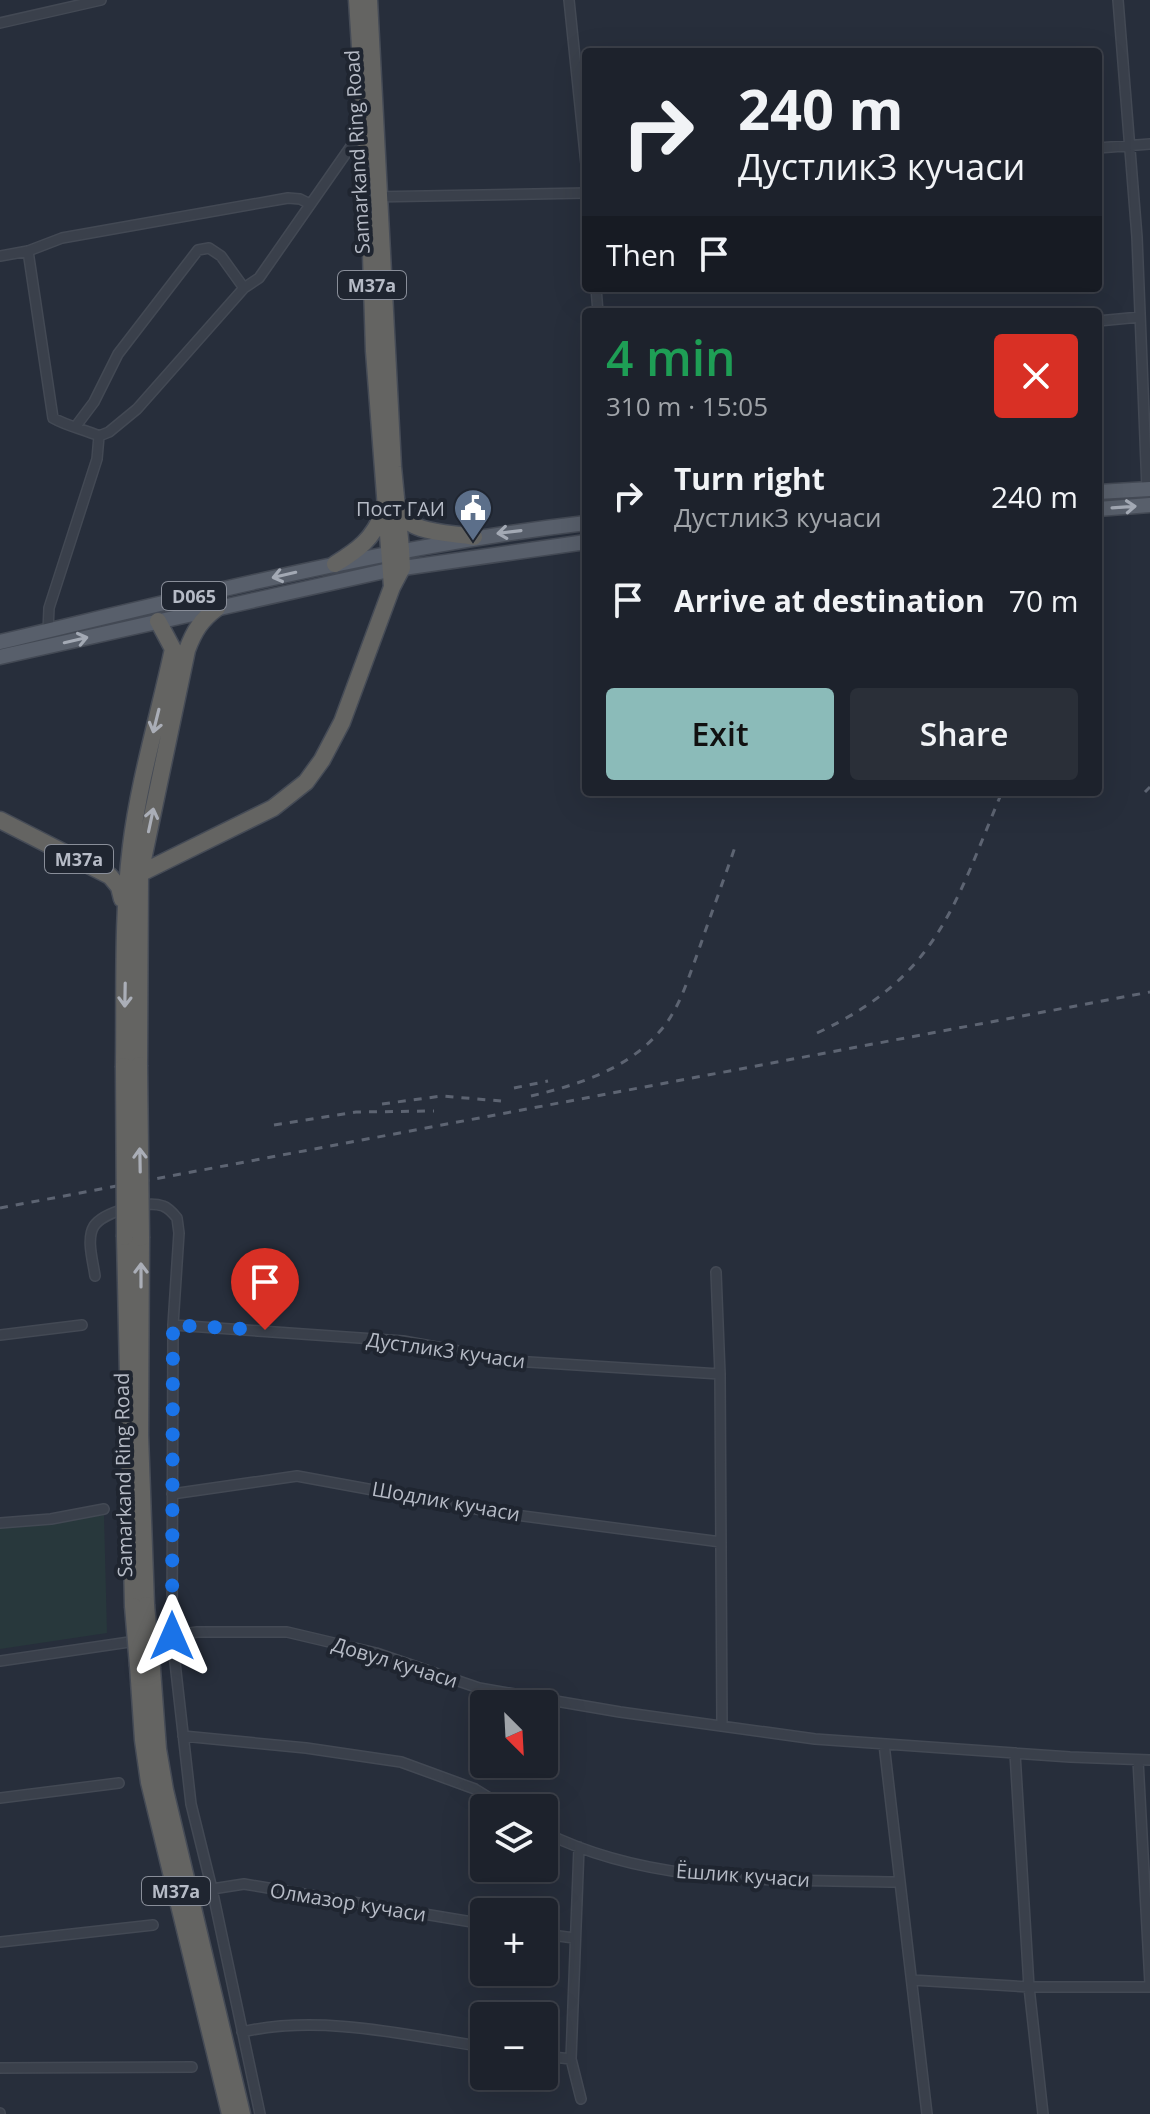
<!DOCTYPE html>
<meta charset="utf-8">
<style>
body{margin:0;font-family:"Open Sans",sans-serif;background:#2a2f38;color:#f1f3f6;height:100vh;display:flex;flex-direction:column;font-size:30px;white-space:nowrap}
*{box-sizing:border-box;margin:0}
p{font-size:26px;color:#a0a4a9}
.icon{flex:none;width:44px;height:44px;fill:none;stroke:currentColor;stroke-width:2;stroke-linecap:round;stroke-linejoin:round}
.map{position:relative;flex:1;overflow:hidden}
.side{position:absolute;left:582px;top:308px;width:520px;height:488px;display:flex;flex-direction:column;background:#1d222c;border-radius:8px;box-shadow:0 8px 32px #0002,0 0 0 2px #3b3f48}
.side>*{flex:none}
.banner{position:absolute;left:582px;top:48px;width:520px;height:244px;border-radius:8px;box-shadow:0 8px 32px #0002,0 0 0 2px #3b3f48;background:#1d222c;color:#f1f3f6;overflow:hidden}
.needle{width:52px;rotate:156deg}
.controls{position:absolute;left:470px;top:1690px;display:grid;gap:16px}
.controls a{display:grid;place-items:center;width:88px;height:88px;border-radius:8px;background:#1d222c;box-shadow:0 8px 32px #0002,0 0 0 2px #3b3f48;font-size:40px}
.pin{position:absolute;display:grid;place-items:center;width:68px;height:68px;color:#fff;margin:-82px -34px;border-radius:50% 50% 50% 0;rotate:-45deg;box-shadow:0 0 8px #0007}
.pin .icon{rotate:45deg}
.me{position:absolute;width:88px;margin:-44px;rotate:0deg;stroke-linejoin:round;filter:drop-shadow(0 0 6px #0008)}
.turn{display:flex;align-items:center;gap:28px;height:168px;padding:0 24px;font-size:36px}
.turn .icon{width:104px;height:104px;stroke-width:2.5}
.turn b{display:block;font-size:56px;line-height:68px}
.then{display:flex;align-items:center;height:76px;padding:0 24px;background:#0003;gap:16px;font-size:30px}
.round{display:grid;place-items:center;flex:none;width:84px;height:84px;border-radius:8px;background:#2a2f38}
.summary{display:flex;align-items:center;justify-content:space-between;height:136px;padding:0 24px}
h1{font-size:48px;font-weight:600;line-height:60px;color:#1e9e55}
.action{display:flex;gap:16px;margin-top:auto;padding:16px 24px}
.action a{flex:1;height:92px;border-radius:8px;background:#8bbbb9;color:#111;font-size:32px;font-weight:600;line-height:92px;text-align:center}
.action a+a{background:#2a2f38;color:#f1f3f6}
ul{padding:0;list-style:none}
li{display:flex;align-items:center;gap:24px;height:104px;padding:0 24px}
li div{flex:1}
li b{display:block;font-size:30px}
li em{font-style:normal}
.map>svg:first-child{display:block}
</style>
<div class="map">
<svg width="1150" height="2114" viewBox="0 0 1150 2114">
<rect width="100%" height="100%" fill="#272e3b"/>
<path fill="#28383c" d="M104,1515L107,1633L0,1649V1526Z"/>
<g fill="none" stroke-linecap="round" stroke-linejoin="round">
<defs>
<path id="minor" d="M569,0L586,164
M1118,0L1137,237L1147,489
M0,23L101,0
M1098,148L1150,144
M369,197L586,193
M28,251L53,418C67,426 83,429 99,436L97,459L49,608L48,631
M0,256L28,251L62,238L288,198L300,199L310,204
M596,288L598,312
M1098,321L1140,317
M76,426L94,402L118,354L198,250L209,248L221,256L244,288
M99,436L109,432L137,409L244,288L259,278L363,129
M716,1272L720,1374L722,1726
M95,1276C93,1261 86,1239 94,1226C103,1212 147,1200 163,1206C169,1208 173,1213 177,1218L179,1233L173,1325L172,1636L191,1804L212,1889L260,2114
M173,1325L403,1341L513,1361L720,1374
M0,1335L82,1325
M172,1494L297,1476L493,1512L721,1542
M0,1523L51,1519L104,1509
M0,1661L197,1632H287L376,1653L479,1688L620,1712L815,1739L1070,1757L1150,1760
M183,1736L306,1748L401,1762L475,1789L506,1808
M884,1744L927,2114
M1015,1753L1029,1987L1043,2114
M1138,1760L1150,1984
M0,1798L119,1783
M544,1832C653,1887 781,1879 900,1882
M579,1847L571,2059L581,2099
M212,1889L244,1884L484,1924
M544,1934L574,1938
M0,1942L153,1925
M912,1980L1029,1987H1150
M242,2032C319,2014 407,2035 484,2047
M544,2056L571,2059
M0,2068L192,2067
M0,2113V2114"/>
<path id="primary" d="M1098,492L1150,489
M1098,509L1150,505
M0,642C194,596 387,546 586,523
M0,657L389,570L586,542"/>
<path id="trunk" d="M357,0L367,155
M370,222L374,351L392,587
M397,509C410,535 448,532 474,537
M335,564C358,550 373,539 383,513
M0,820L110,876L119,887L122,899
M127,880L273,808L306,782L322,760L342,722L392,587L402,568L401,549L393,467L369,0
M139,1065L140,874L187,650C194,631 201,620 217,608
M124,1066C125,993 122,918 131,846C139,780 159,715 173,649L158,621
M125,1237L133,1606
M141,1238L140,1435L146,1605
M138,1666L143,1740L149,1782L230,2114
M152,1669L158,1749L165,1790L242,2114"/>
</defs>
<use href="#minor" stroke="#434954" stroke-width="12"/>
<use href="#primary" stroke="#434954" stroke-width="17"/>
<use href="#trunk" stroke="#454b56" stroke-width="19"/>
<use href="#minor" stroke="#3a404b" stroke-width="9"/>
<use href="#primary" stroke="#585f6b" stroke-width="14"/>
<use href="#trunk" stroke="#646462" stroke-width="16"/>
<path stroke="#5d6472" stroke-width="3" stroke-dasharray="8 8" stroke-linecap="butt" d="M1145,792L1150,787
M817,1033C938,977 954,906 1002,792
M514,1088L548,1081
M531,1096C581,1084 632,1068 665,1025C681,1004 689,976 698,952C710,917 723,882 735,847
M382,1104L442,1096L501,1101
M274,1125L356,1112L434,1111
M0,1208L1150,992"/>
<defs>
<path id="trunk-bridge" d="M139,1065L141,1238
M124,1066L125,1237
M146,1605L152,1669
M133,1606L138,1666"/>
</defs>
<use href="#trunk-bridge" stroke="#454b56" stroke-width="19" stroke-linecap="butt"/>
<use href="#trunk-bridge" stroke="#646462" stroke-width="16"/>
</g>
<defs><path id="oneway-shaft" d="M-6 0H5M1.5-3L5.5 0L1.5 3" fill="none" stroke-width="1.6" stroke-linecap="round" stroke-linejoin="round" transform="scale(2)"/></defs>
<g stroke="#a3a9b4">
<use href="#oneway-shaft" transform="translate(1124 507) rotate(-4)"/>
<use href="#oneway-shaft" transform="translate(509 532) rotate(173)"/>
<use href="#oneway-shaft" transform="translate(284 575) rotate(167)"/>
<use href="#oneway-shaft" transform="translate(76 640) rotate(-13)"/>
</g>
<g stroke="#aaaeb7">
<use href="#oneway-shaft" transform="translate(156 721) rotate(104)"/>
<use href="#oneway-shaft" transform="translate(151 820) rotate(-78)"/>
<use href="#oneway-shaft" transform="translate(125 995) rotate(91)"/>
<use href="#oneway-shaft" transform="translate(140 1160) rotate(-91)"/>
<use href="#oneway-shaft" transform="translate(141 1275) rotate(-90)"/>
</g>
<g fill="none" stroke-linecap="round" stroke-linejoin="round">
<path stroke="#1a73e8" stroke-width="14" stroke-dasharray="0 25.2" d="M172,1636L173,1325L265,1330"/>
</g>
<defs>
<symbol id="civic-pin" viewBox="-11 -11 22 30"><path d="M0 17L-7.5 6A9.5 9.5 0 1 1 7.5 6Z" fill="#5c6f8a" stroke="#1f2530"/><path d="M-.6-6.5H3V-4.5H.6V-3L4-1V1h2V6H-6V1h2V-1L-.6-3ZM-1.2 2.5V6h2.4V2.5Z" fill="#fff"/></symbol>
</defs>
<g fill-rule="evenodd">
<use href="#civic-pin" x="451" y="486" width="44" height="60"/>
</g>
<g text-anchor="middle" dominant-baseline="central" stroke-width="8" stroke-linejoin="round" paint-order="stroke">
<g fill="#1f2530" stroke="#898e99" stroke-width="2">
<rect x="338" y="271" width="68" height="28" rx="6"/>
<rect x="162" y="582" width="64" height="28" rx="6"/>
<rect x="45" y="845" width="68" height="28" rx="6"/>
<rect x="142" y="1877" width="68" height="28" rx="6"/>
</g>
<g font-size="18" font-weight="bold" fill="#b6bbc6">
<text x="372" y="285">M37a</text>
<text x="194" y="596">D065</text>
<text x="79" y="859">M37a</text>
<text x="176" y="1891">M37a</text>
</g>
<g font-size="20" fill="#b6bbc6" stroke="#1f2530">
<text transform="translate(357 152) rotate(-93)">Samarkand Ring Road</text>
<text transform="translate(446 1350) rotate(8)">Дустлик3 кучаси</text>
<text transform="translate(123 1475) rotate(-91)">Samarkand Ring Road</text>
<text transform="translate(446 1501) rotate(10)">Шодлик кучаси</text>
<text transform="translate(395 1662) rotate(17)">Довул кучаси</text>
<text transform="translate(743 1875) rotate(4)">Ёшлик кучаси</text>
<text transform="translate(348 1902) rotate(9)">Олмазор кучаси</text>
</g>
<g font-size="20" fill="#b6bbc6" stroke="#1f2530" text-anchor="end">
<text x="445" y="508">Пост ГАИ</text>
</g>
</g>
</svg>
<div class="controls">
<a><svg class="needle" viewBox="-14 -14 28 28"><path d="M0-13l5 13h-10z" fill="#e53935"/><path d="M0 13l5-13h-10z" fill="#a0a4a9"/></svg></a>
<a><svg class="icon" aria-label="layers" viewBox="0 0 24 24"><path d="M12 4l9 5-9 5-9-5zM3 14l9 5 9-5"/></svg></a>
<a>+</a>
<a>−</a>
</div>
<div class="pin" style="left:265px;top:1330px;background:#d93025"><svg class="icon" aria-label="arrive" viewBox="0 0 24 24"><path d="M6 21V4h12l-3 4 3 4H6"/></svg></div>
<svg class="me" style="left:172px;top:1636px" viewBox="-20 -20 40 40"><path d="M0-17L14 15 0 8-14 15z" fill="#1a73e8" stroke="#fff" stroke-width="4"/></svg>
<div class="banner">
<div class="turn"><svg class="icon" aria-label="right" viewBox="0 0 24 24"><path d="M7 20v-9h11M14 6l5 5-5 5"/></svg><div><b>240 m</b>Дустлик3 кучаси</div></div>
<div class="then">Then<svg class="icon" aria-label="arrive" viewBox="0 0 24 24"><path d="M6 21V4h12l-3 4 3 4H6"/></svg></div>
</div>
<section class="side">
<div class="summary"><div><h1>4 min</h1><p>310 m · 15:05</p></div><a class="round" style="background:#d93025;color:#fff"><svg class="icon" aria-label="close" viewBox="0 0 24 24"><path d="M6 6l12 12M18 6L6 18"/></svg></a></div>
<ul>
<li><svg class="icon" aria-label="right" viewBox="0 0 24 24"><path d="M7 20v-9h11M14 6l5 5-5 5"/></svg><div><b>Turn right</b><p>Дустлик3 кучаси</p></div><em>240 m</em></li>
<li><svg class="icon" aria-label="arrive" viewBox="0 0 24 24"><path d="M6 21V4h12l-3 4 3 4H6"/></svg><div><b>Arrive at destination</b></div><em>70 m</em></li>
</ul>
<div class="action"><a>Exit</a><a>Share</a></div>
</section>
</div>
